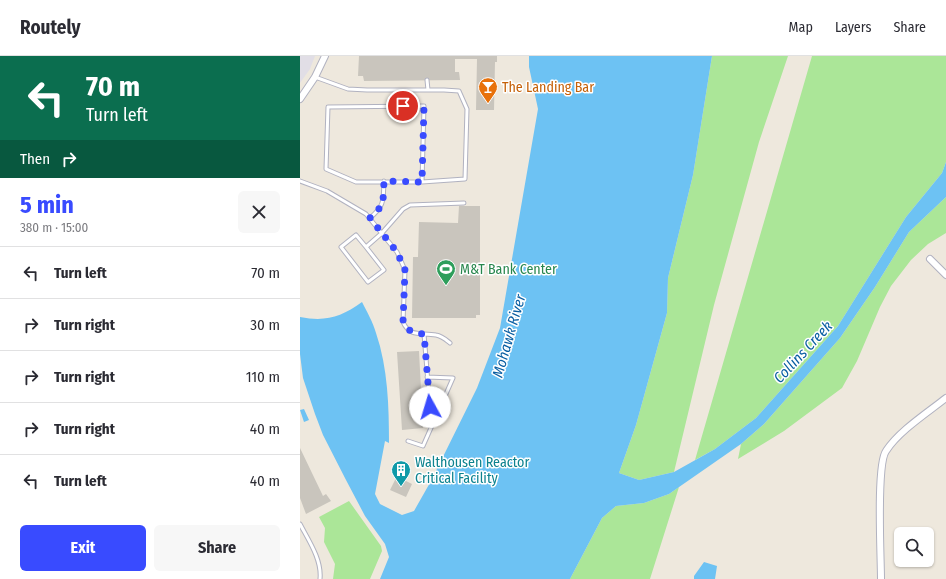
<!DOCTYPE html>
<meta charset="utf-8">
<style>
body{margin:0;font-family:"Fira Sans Condensed",sans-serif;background:#f7f7f7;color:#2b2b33;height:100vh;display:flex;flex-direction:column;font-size:15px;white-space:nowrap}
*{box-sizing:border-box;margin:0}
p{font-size:13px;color:#7c7c81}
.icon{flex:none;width:22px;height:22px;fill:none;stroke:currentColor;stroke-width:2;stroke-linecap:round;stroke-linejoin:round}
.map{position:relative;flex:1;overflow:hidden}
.side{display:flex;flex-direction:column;background:#fff;width:300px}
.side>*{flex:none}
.banner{background:#0b6e4f;color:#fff;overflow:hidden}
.fabs{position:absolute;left:594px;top:471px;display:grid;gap:8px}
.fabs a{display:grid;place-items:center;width:40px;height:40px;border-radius:6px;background:#fff;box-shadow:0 1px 3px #0004;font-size:20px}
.pin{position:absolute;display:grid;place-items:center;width:34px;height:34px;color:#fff;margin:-17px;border:2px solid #fff;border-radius:50%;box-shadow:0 1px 4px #0007}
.me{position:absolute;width:44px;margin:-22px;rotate:354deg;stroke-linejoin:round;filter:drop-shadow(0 0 3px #0008)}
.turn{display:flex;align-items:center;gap:14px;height:84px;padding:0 20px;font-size:18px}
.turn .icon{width:52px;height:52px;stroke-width:2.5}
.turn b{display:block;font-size:28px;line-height:34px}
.then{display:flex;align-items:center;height:38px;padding:0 20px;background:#0003;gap:8px;font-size:15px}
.round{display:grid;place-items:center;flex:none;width:42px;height:42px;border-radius:6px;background:#f7f7f7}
.summary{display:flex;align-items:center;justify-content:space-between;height:68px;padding:0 20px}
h1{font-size:24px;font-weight:700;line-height:30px;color:#394bff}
.primary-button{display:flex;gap:8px;margin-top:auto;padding:8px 20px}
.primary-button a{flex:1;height:46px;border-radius:6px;background:#394bff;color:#fff;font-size:16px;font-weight:700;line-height:46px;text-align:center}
.primary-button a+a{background:#f7f7f7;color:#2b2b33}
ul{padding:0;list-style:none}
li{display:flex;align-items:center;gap:12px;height:52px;padding:0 20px;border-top:1px solid #e1e1e2}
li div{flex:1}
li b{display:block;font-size:15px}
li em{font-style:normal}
header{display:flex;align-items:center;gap:24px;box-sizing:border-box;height:56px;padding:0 20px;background:#fff;border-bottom:1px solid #e1e1e2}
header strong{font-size:19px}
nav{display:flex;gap:22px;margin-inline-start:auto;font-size:14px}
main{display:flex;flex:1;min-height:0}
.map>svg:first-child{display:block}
</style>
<header>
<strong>Routely</strong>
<nav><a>Map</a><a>Layers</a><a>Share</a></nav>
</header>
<main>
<section class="side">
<div class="banner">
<div class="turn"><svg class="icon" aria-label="left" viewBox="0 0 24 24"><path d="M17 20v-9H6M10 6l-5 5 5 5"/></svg><div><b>70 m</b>Turn left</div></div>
<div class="then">Then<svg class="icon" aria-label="right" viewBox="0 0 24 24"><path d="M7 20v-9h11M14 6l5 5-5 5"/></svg></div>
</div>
<div class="summary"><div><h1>5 min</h1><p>380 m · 15:00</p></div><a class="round"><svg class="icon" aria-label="close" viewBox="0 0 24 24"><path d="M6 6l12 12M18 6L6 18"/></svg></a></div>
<ul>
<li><svg class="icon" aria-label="left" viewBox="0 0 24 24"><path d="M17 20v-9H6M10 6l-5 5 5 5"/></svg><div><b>Turn left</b></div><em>70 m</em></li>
<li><svg class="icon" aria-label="right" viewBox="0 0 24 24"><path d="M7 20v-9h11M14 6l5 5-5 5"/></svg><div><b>Turn right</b></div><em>30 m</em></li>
<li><svg class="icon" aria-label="right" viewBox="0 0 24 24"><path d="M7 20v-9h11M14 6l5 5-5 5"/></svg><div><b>Turn right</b></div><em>110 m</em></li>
<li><svg class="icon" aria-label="right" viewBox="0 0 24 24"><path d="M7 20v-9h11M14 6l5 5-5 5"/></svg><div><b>Turn right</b></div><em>40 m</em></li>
<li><svg class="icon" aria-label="left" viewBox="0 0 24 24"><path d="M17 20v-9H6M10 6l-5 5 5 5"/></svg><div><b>Turn left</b></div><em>40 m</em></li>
</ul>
<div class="primary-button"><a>Exit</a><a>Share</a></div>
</section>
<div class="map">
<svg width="646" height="523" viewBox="0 0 646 523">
<rect width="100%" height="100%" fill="#eee8dd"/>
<path fill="#e1dee6" d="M0,0H15L10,13L0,27Z"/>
<path fill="#abe698" d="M412,0H488L459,86L414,249L374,416L339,424L319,417L336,369L367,257L368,222L393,119Z
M512,0H646V106L642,117L606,161L538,270L456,362L415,393L395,404Z
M646,141V177L628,188L611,204L591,230L580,251L557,305L542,332L484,375L438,403L441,388L464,368L540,282L575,231L609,176Z
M379,431L350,523H270L302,462L316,450L344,447L369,438Z
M49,445L81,490L82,495L70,523H33L35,508L24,486L25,472L19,461Z"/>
<path fill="#6dc2f3" d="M229,0H412L393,119L368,222L367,257L336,369L319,417L339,424L374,416L415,393L456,362L538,270L606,161L642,117L646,106V141L609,176L575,231L540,282L464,368L441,388L369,438L344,447L316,450L302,462L270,523H80L89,501L85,488L65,460L46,424L23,379L15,358L3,322L0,298V261C26,266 41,261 62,246C67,256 73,266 76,277C88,312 89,351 89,387L85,385L75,438L80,448L102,459L114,455L131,425L177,332L200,272L238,53L229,11Z
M4,353L9,364L4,366L0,354Z
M404,506L417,510L415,523H394V520Z"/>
<path fill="#c9c5bd" d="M59,0H197V6H195L194,54H176L177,3H155V16H159L160,24L64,25L63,20H58Z
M159,150H180V259H176V262H112L113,201H118L119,166L158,167Z
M119,295L123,372L102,374L97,296Z
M0,392L23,440L26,438L31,445L6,458L0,442Z
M98,418L101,420L100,422L112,428L106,441L90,434Z"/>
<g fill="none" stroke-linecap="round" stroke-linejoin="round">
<defs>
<path id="service" d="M15,21L48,33L67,34H144L159,35L167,53L165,123L122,126H56L26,113L28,51L124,50L122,126
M127,24L128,34
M0,125L27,135L66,158L97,196L105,214L103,266C110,282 122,276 136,279C142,280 145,283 150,287
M70,162C85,149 83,145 84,125
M66,191L84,214L68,226L41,191L56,179L66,191L82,177L103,153L110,149L164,147
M124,278L130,351L138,358
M108,385L123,390L153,322L127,321
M0,468C9,485 22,504 20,523"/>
<path id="minor" d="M0,43L15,21L25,0
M630,203L646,219
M581,523C581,501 576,409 586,395C599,375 627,357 646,342"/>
</defs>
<use href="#service" stroke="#b1b2c0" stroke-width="5"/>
<use href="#minor" stroke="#b1b2c0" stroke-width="8"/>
<use href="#service" stroke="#fff" stroke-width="3"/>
<use href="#minor" stroke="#fff" stroke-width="6"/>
</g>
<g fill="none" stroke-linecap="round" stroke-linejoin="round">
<path stroke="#394bff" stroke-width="7" stroke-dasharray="0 12.6" d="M103,50H124L122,126L84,125C83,145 85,149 70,162L97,196L105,214L103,266C107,275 114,277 124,278L130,351"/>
</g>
<defs>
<symbol id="bar-pin" viewBox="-11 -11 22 30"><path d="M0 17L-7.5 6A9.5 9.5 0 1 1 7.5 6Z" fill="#e8710a" stroke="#fff"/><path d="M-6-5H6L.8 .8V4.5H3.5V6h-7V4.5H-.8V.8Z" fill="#fff"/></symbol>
<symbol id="stadium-pin" viewBox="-11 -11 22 30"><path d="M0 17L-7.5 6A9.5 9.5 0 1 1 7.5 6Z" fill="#2e9e5b" stroke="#fff"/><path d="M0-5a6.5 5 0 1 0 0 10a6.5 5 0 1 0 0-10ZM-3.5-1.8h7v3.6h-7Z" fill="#fff"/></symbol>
<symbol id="building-pin" viewBox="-11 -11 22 30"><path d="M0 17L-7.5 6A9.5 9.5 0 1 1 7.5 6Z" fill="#0f9aa8" stroke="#fff"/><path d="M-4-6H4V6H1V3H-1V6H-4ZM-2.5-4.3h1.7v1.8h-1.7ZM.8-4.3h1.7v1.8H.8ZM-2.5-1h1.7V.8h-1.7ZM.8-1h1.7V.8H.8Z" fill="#fff"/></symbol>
</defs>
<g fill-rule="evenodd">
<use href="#bar-pin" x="177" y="20" width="22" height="30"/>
<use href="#stadium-pin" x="135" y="202" width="22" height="30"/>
<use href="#building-pin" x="90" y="403" width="22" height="30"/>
</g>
<g text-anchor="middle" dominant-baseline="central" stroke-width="3" stroke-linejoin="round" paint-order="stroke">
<g font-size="14" fill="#c56008" stroke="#fff" text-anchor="start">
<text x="202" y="31">The Landing Bar</text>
</g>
<g font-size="14" fill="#27864d" stroke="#fff" text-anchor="start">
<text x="160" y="213">M&amp;T Bank Center</text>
</g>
<g font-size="14" fill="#0d838f" stroke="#fff" text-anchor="start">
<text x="115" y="406">Walthousen Reactor<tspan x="115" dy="16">Critical Facility</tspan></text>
</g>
<g font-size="15" font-style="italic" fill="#095ea2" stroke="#fff">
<text transform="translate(209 280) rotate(-74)">Mohawk River</text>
<text transform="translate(503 296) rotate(-47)">Collins Creek</text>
</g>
</g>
</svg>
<div class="fabs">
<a><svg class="icon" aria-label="search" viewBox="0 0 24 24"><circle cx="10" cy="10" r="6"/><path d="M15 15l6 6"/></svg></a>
</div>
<div class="pin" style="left:103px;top:50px;background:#d93025"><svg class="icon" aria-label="arrive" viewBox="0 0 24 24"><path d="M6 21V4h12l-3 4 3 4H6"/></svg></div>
<svg class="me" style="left:130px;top:351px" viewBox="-20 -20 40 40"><circle r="19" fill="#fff"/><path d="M0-13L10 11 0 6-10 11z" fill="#394bff"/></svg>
</div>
</main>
